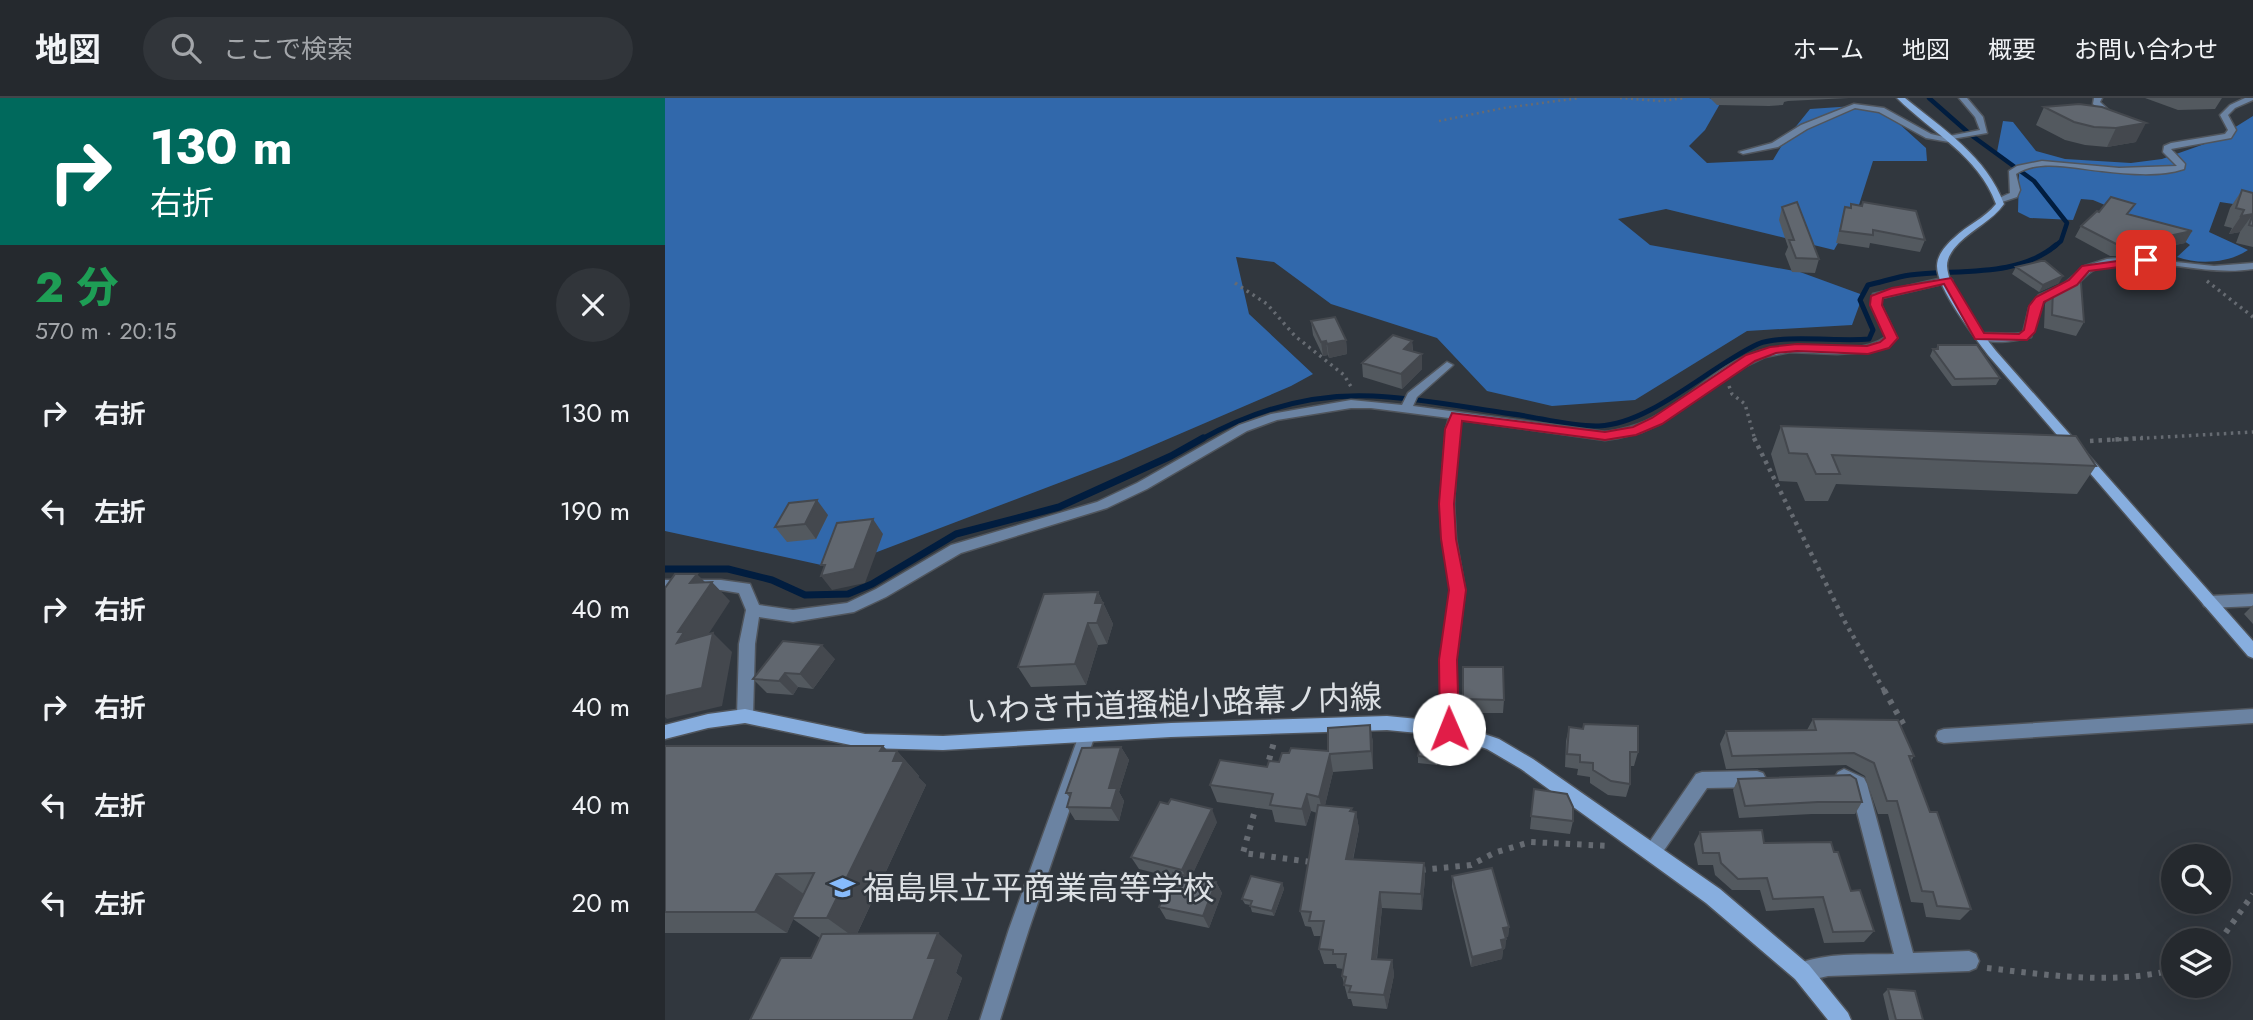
<!DOCTYPE html>
<html lang="ja">
<meta charset="utf-8">
<style>
body{margin:0;font-family:Jost,"Noto Sans JP",sans-serif;background:#31353a;color:#f1f3f6;height:100vh;display:flex;flex-direction:column;font-size:26px;white-space:nowrap}
*{box-sizing:border-box;margin:0}
p{font-size:23px;color:#a3a6aa}
.icon{flex:none;width:38px;height:38px;fill:none;stroke:currentColor;stroke-width:2;stroke-linecap:round;stroke-linejoin:round}
.map{position:relative;flex:1;overflow:hidden}
.side{display:flex;flex-direction:column;background:#25292e;width:665px}
.side>*{flex:none}
.hud{background:#00695c;color:#fff;overflow:hidden}
.fabs{position:absolute;left:1496px;top:746px;display:grid;gap:14px}
.fabs a{display:grid;place-items:center;width:70px;height:70px;border-radius:50%;background:#25292e;box-shadow:0 7px 28px #0002,0 0 0 2px #42454a;font-size:35px}
.pin{position:absolute;display:grid;place-items:center;width:60px;height:60px;color:#fff;margin:-30px;border-radius:14px;box-shadow:0 4px 10px #0006}
.me{position:absolute;width:77px;margin:-38px;rotate:359deg;stroke-linejoin:round;filter:drop-shadow(0 0 5px #0008)}
.turn{display:flex;align-items:center;gap:24px;height:147px;padding:0 35px;font-size:32px}
.turn .icon{width:91px;height:91px;stroke-width:2.5}
.turn b{display:block;font-size:49px;line-height:60px}
.round{display:grid;place-items:center;flex:none;width:74px;height:74px;border-radius:37px;background:#31353a}
.headline{display:flex;align-items:center;justify-content:space-between;height:119px;padding:0 35px}
h1{font-size:42px;font-weight:800;line-height:52px;color:#1e9e55}
ul{padding:0;list-style:none}
li{display:flex;align-items:center;gap:21px;height:98px;padding:0 35px}
li div{flex:1}
li b{display:block;font-size:26px}
li em{font-style:normal}
header{display:flex;align-items:center;gap:42px;box-sizing:border-box;height:98px;padding:0 35px;background:#25292e;border-bottom:2px solid #42454a}
header strong{font-size:33px}
nav{display:flex;gap:38px;margin-inline-start:auto;font-size:24px}
.search{width:490px;height:63px;background:#31353a;display:flex;align-items:center;gap:18px;box-sizing:border-box;padding:0 24px;border-radius:38px;color:#a3a6aa;font-size:26px}
main{display:flex;flex:1;min-height:0}
.map>svg:first-child{display:block}
</style>
<header>
<strong>地図</strong>
<div class="search"><svg class="icon" aria-label="search" viewBox="0 0 24 24"><circle cx="10" cy="10" r="6"/><path d="M15 15l6 6"/></svg>ここで検索</div>
<nav><a>ホーム</a><a>地図</a><a>概要</a><a>お問い合わせ</a></nav>
</header>
<main>
<section class="side">
<div class="hud">
<div class="turn"><svg class="icon" aria-label="right" viewBox="0 0 24 24"><path d="M7 20v-9h11M14 6l5 5-5 5"/></svg><div><b>130 m</b>右折</div></div>
</div>
<div class="headline"><div><h1>2 分</h1><p>570 m · 20:15</p></div><a class="round"><svg class="icon" aria-label="close" viewBox="0 0 24 24"><path d="M6 6l12 12M18 6L6 18"/></svg></a></div>
<ul>
<li><svg class="icon" aria-label="right" viewBox="0 0 24 24"><path d="M7 20v-9h11M14 6l5 5-5 5"/></svg><div><b>右折</b></div><em>130 m</em></li>
<li><svg class="icon" aria-label="left" viewBox="0 0 24 24"><path d="M17 20v-9H6M10 6l-5 5 5 5"/></svg><div><b>左折</b></div><em>190 m</em></li>
<li><svg class="icon" aria-label="right" viewBox="0 0 24 24"><path d="M7 20v-9h11M14 6l5 5-5 5"/></svg><div><b>右折</b></div><em>40 m</em></li>
<li><svg class="icon" aria-label="right" viewBox="0 0 24 24"><path d="M7 20v-9h11M14 6l5 5-5 5"/></svg><div><b>右折</b></div><em>40 m</em></li>
<li><svg class="icon" aria-label="left" viewBox="0 0 24 24"><path d="M17 20v-9H6M10 6l-5 5 5 5"/></svg><div><b>左折</b></div><em>40 m</em></li>
<li><svg class="icon" aria-label="left" viewBox="0 0 24 24"><path d="M17 20v-9H6M10 6l-5 5 5 5"/></svg><div><b>左折</b></div><em>20 m</em></li>
</ul>
</section>
<div class="map">
<svg width="1588" height="922" viewBox="0 0 1588 922">
<rect width="100%" height="100%" fill="#31373e"/>
<path fill="#3168ab" d="M0,0H1044L1056,4L1040,32L1024,48L1042,65L1108,62L1120,42L1145,11L1189,8L1221,14L1261,50L1262,63H1208L1193,110L1169,152L1001,111L953,121L985,147L1135,174L1198,197L1187,227L1082,233L970,302L887,308L822,293L772,240L666,206L609,164L571,159L584,216L648,276L626,288L454,362L170,470L0,433Z
M1588,18V109L1555,104L1544,134L1583,152C1564,165 1534,167 1512,159L1525,147L1509,136L1428,102L1416,101L1408,122L1365,120L1353,114L1354,76L1332,54L1338,23L1348,24L1371,53L1400,61L1466,65L1497,61L1548,43Z"/>
<g fill="none" stroke-linecap="round" stroke-linejoin="round">
<path stroke="#011d3f" stroke-width="4.5" d="M1264,0L1306,37L1369,83L1402,125L1396,143L1389,149"/>
<path stroke="#011d3f" stroke-width="5" d="M535,342C587,313 647,295 708,298C757,300 807,311 855,317C880,321 909,329 934,328C986,326 1045,268 1093,246C1118,236 1174,244 1204,241L1208,232L1195,202L1203,187C1217,184 1231,179 1245,177C1292,171 1353,180 1391,147"/>
<path stroke="#011d3f" stroke-width="7" d="M0,471H63L107,482L140,497L183,496L207,486L291,436L394,409L506,358L538,340"/>
<defs>
<path id="street" d="M1294,0H1302L1318,19L1322,35L1287,41L1284,44L1261,40L1214,14L1190,10L1142,31L1113,49L1078,56L1074,54L1107,45L1136,27L1189,6L1219,10L1266,36L1279,39L1315,32L1310,19Z
M1429,0H1437L1435,4L1449,17V21H1443L1428,6Z
M1580,0H1588V2L1570,10L1563,17L1571,32L1566,40L1506,51L1520,66L1519,71C1495,79 1463,76 1437,73C1411,71 1375,60 1351,76L1355,92L1352,99L1334,105L1330,102L1345,95L1344,73L1352,68L1377,63L1454,70L1512,68L1498,54L1499,48L1506,45L1560,36L1563,32L1555,17L1565,7Z
M1463,159L1549,168L1588,165V171C1539,179 1488,157 1442,167C1421,172 1422,180 1407,190C1398,196 1387,198 1378,204L1366,239C1349,243 1325,248 1310,238C1319,232 1344,238 1358,235L1364,210L1374,197L1399,186L1420,168L1442,161Z
M1282,179L1287,182L1285,184L1217,200L1216,207L1232,240L1220,249L1203,254L1172,256L1125,254L1100,259L1069,274L995,326L977,334L953,340L940,342L796,322L793,331L789,406L791,441L800,492L791,562L792,631L790,636L784,638L778,636L776,631L775,562L786,492L777,441L775,406L781,331L784,320L706,310H686L612,322L582,333L482,391L442,410L296,455L221,499L189,514L128,524L94,519L90,546L88,618L86,623L80,625L74,623L72,618L74,546L81,512L74,495L56,492H0V482H56L85,486L94,507L128,512L182,505L211,491L286,447L432,404L472,385L574,327L606,316L686,302L737,307L743,295L782,264L788,267L786,269L752,299L748,308L940,334C954,332 968,329 981,323C1022,304 1052,266 1095,253C1135,241 1187,262 1221,239L1206,207L1208,196Z
M1588,496V508L1544,510L1539,508L1537,504L1539,500L1544,498Z
M1588,611V625L1279,645L1273,643L1271,638L1273,633L1279,631Z
M422,630L428,632L430,637L364,831L335,922H315L344,831L414,637L416,632Z
M1179,671L1199,680L1202,686L1248,855L1304,853L1311,856L1314,863L1311,870L1304,873L1163,878L1137,884L1130,881L1127,874L1130,867C1161,854 1196,857 1229,856L1186,691L1173,684L1170,679L1173,674Z
M1092,673L1098,675L1101,681L1098,687L1092,689L1042,690L993,761L987,764L981,761L978,755L981,749L1031,676L1037,674Z"/>
<path id="secondary" d="M1232,0H1240C1278,31 1322,59 1339,106C1327,123 1309,130 1294,145C1288,151 1282,159 1282,168C1283,193 1316,233 1331,253L1588,543V560L1583,558L1323,257C1309,238 1272,191 1272,168C1272,157 1281,147 1289,140C1302,127 1319,121 1331,106C1313,57 1267,35 1232,0Z
M80,611L200,636L278,638L506,625L722,618L784,624L834,641L868,661L1055,791L1144,867L1183,915L1186,922H1163L1130,881L1041,805L856,671L822,651L784,638L722,632L506,639L278,652L200,650L80,625L43,630L0,641V627L43,616Z"/>
</defs>
<use href="#street" stroke="#50555c" stroke-width="3"/>
<use href="#secondary" stroke="#50555c" stroke-width="3"/>
<path stroke="#666b72" stroke-width="2.5" stroke-dasharray="2 3.5" stroke-linecap="butt" d="M955,0L995,3L1021,0
M774,23L839,10L915,0"/>
<path stroke="#666b72" stroke-width="3.5" stroke-dasharray="2.5 4.5" stroke-linecap="butt" d="M1542,183L1588,219
M570,185L602,206L630,238L679,277L688,292
M1064,288L1067,296L1080,306L1090,342
M1447,342L1588,334"/>
<path stroke="#666b72" stroke-width="4.5" stroke-dasharray="3.5 5" stroke-linecap="butt" d="M1089,340L1180,524L1220,594
M1425,343L1478,340"/>
<path stroke="#666b72" stroke-width="6" stroke-dasharray="4.5 7" stroke-linecap="butt" d="M1219,592L1240,629
M601,673L609,644
M592,705L578,755L646,764
M756,772L806,767L829,755L865,744L945,748
M1554,844L1588,796
M1322,870C1385,877 1445,887 1508,872"/>
<use href="#street" fill="#6b83a2" fill-rule="evenodd"/>
<use href="#secondary" fill="#87aedf" fill-rule="evenodd"/>
</g>
<path fill="#53595f" d="M1045,0H1184L1123,3L1119,4L1118,7L1104,8L1052,7Z
M1480,0H1557L1550,11L1513,12Z
M1414,6L1471,44L1442,49L1420,47L1400,42L1371,27L1379,9Z
M1577,92L1588,95V149L1571,145L1575,134L1564,136L1567,130L1559,128L1565,110Z
M1117,109L1154,161L1150,175L1127,174L1120,156L1123,149L1114,122Z
M1180,109L1260,142L1255,154L1205,145L1204,150L1171,145Z
M1434,114L1464,116L1527,133L1520,145L1510,147L1506,154L1483,158H1445L1410,139L1416,128Z
M1351,169L1394,185L1374,194L1347,176Z
M1388,192L1419,224L1411,238L1379,230L1380,206Z
M646,223L681,242L682,256L664,260L663,257L658,258L648,237Z
M747,243L748,253L757,256V271L737,291L698,279L697,265Z
M1273,247L1335,280L1331,287L1287,288L1265,258L1268,251H1271Z
M1116,328L1431,368L1412,396L1171,386L1163,403H1140L1132,384L1114,383L1106,356Z
M163,417L151,441L122,444L110,429Z
M433,494L448,526L442,546L433,547L421,587L366,589L353,569Z
M1588,507V526L1579,516Z
M170,561L148,591L133,589L128,597L102,595L88,581Z
M798,569L839,602L838,615H798Z
M1148,621L1249,658L1246,663L1265,714L1306,811L1295,822L1261,819L1258,805L1246,804L1223,716H1213L1200,678L1181,667L1061,671L1055,646L1061,633L1142,632Z
M919,626L973,654L969,668H965V686L961,699L943,697L925,685V679L912,677L913,671L900,669L901,643L904,629L918,631Z
M705,627L708,645V671L668,674L660,707L687,710V713L691,714L694,731L688,762L759,765L760,781L757,812L717,810L712,861L727,862L729,877L722,911L688,908L686,901H683L677,878L678,871L672,870L671,866H659L654,851L656,838H649L646,829L640,828L635,813L652,715L646,713L641,728L610,724L607,712L552,704L545,687L614,664L624,655L663,653Z
M775,642V649L772,667L753,665V658Z
M0,648H218L223,653H232L254,678L253,679L261,687L192,836L297,857L291,875L297,880L282,922H85L146,860L155,840L128,821L122,835H0Z
M456,649L464,662L454,694L459,703L454,723L410,722L402,709L405,700L401,695Z
M1073,681L1197,704L1190,716H1147L1074,720L1068,692Z
M869,691L908,723L905,736L865,731Z
M552,724L526,779L551,784L557,795L544,830L501,821L494,809L506,779L474,771L466,759Z
M1035,734L1099,745L1169,754L1186,793L1209,833L1199,844L1159,845L1149,810L1101,813L1095,792H1067L1050,777L1048,767H1033L1029,746Z
M787,778L844,829L843,839H841L840,851H838L837,861L806,869L787,789Z
M617,785L619,791L609,818L587,814L585,807L580,806L577,801Z
M1223,891L1258,922H1224L1218,896Z"/>
<path fill="#44484e" d="M1481,25L1471,44L1442,49L1451,30Z
M1588,116L1575,134L1564,136L1576,118Z
M1527,133L1520,145L1510,147L1506,154L1483,158L1490,147L1504,138Z
M1398,178L1394,185L1374,194L1378,187Z
M681,242L682,256L664,260L662,246Z
M661,243L663,257L658,258L656,244Z
M747,243L748,257L739,251Z
M757,256V271L737,291L736,276Z
M152,402L163,417L151,441L140,426Z
M208,421L218,436L200,485L167,492L156,478Z
M32,476L44,488L47,484L65,503L35,549L12,545L25,485Z
M433,494L448,526L442,546L432,525L430,505Z
M423,525L433,547L421,587L410,566Z
M48,535L67,554L57,608L2,621L0,619V598Z
M157,547L170,561L148,591L135,576Z
M120,575L133,589L128,597L114,583Z
M705,627L708,645V671L706,653Z
M775,642V649L772,667V661Z
M218,648L229,660L232,653L254,678L253,679L261,687L190,840L162,820L215,653Z
M456,649L464,662L454,694L459,703L454,723L446,710L444,690Z
M665,656L668,674L658,716L654,699Z
M642,696L646,713L641,728L637,711Z
M687,710L689,724L691,714L694,731L684,778L681,761Z
M547,711L552,724L524,784L517,772Z
M759,765L760,781L757,812L756,796Z
M111,776L140,797L122,835L90,814Z
M551,784L557,795L544,830L538,818Z
M617,785L619,791L609,818L607,813Z
M715,794L717,810L710,875L707,861Z
M844,829L843,839L837,840L838,830Z
M273,835L297,857L291,875L297,880L282,922H248L263,860Z
M841,841L840,851H838L837,861L806,869L807,859L836,842Z
M727,862L729,877L722,911L719,897Z"/>
<path fill="#61676f" stroke="#44484e" stroke-width="2" d="M1414,6L1437,9L1481,25L1451,30L1429,29L1409,24L1379,9Z
M1577,92L1588,95V128L1584,127L1588,116L1576,118L1579,112L1571,110Z
M1446,99L1470,106L1462,116L1527,133L1504,138L1513,143L1490,147L1451,146L1416,128L1432,113L1434,114Z
M1132,104L1154,161L1131,160L1124,142H1129L1117,109Z
M1198,104L1251,113L1260,142L1208,132V137L1175,133L1180,109L1186,110V106L1197,108Z
M1376,163H1380L1398,178L1378,187L1351,169Z
M1412,181L1416,185L1419,224L1387,217L1388,192Z
M670,219L681,242L662,246L661,243L656,244L646,223Z
M728,237L747,243L739,251L757,256L736,276L697,265Z
M1273,247H1312L1335,280L1290,281L1268,251H1273Z
M1116,328L1411,338L1431,368L1167,357L1175,376H1151L1142,356L1124,355Z
M152,402L140,426L110,429L124,405Z
M208,421L189,471L156,478L160,467H156L172,425Z
M10,476H32L25,485L47,484L13,534H19L12,545L48,535L37,590L0,598V490Z
M433,494L430,505H438L432,525H423L410,566L353,569L379,496Z
M118,543L157,547L135,576L120,575L114,583L88,581Z
M798,569H838L839,602L798,601Z
M1148,621L1233,622L1249,658H1244L1265,714H1272L1306,811L1272,808L1268,794L1257,793L1232,703H1222L1209,665L1189,655L1067,658L1061,633L1151,632Z
M919,626L973,628V654H965V686L946,683L928,672V665L915,664V657L902,656L904,629L918,631Z
M705,627L706,653L665,656L654,699L642,696L637,711L605,707L608,696L545,687L555,662L602,669L604,663L614,664L617,655H624L626,650L663,653V630Z
M756,640L775,642L772,661L753,658Z
M0,648H218L215,653H232L228,663H239L162,820H127L149,775L111,776L90,814H0Z
M456,649L444,690H452L446,710L402,709L406,695H401L417,650Z
M1185,677L1191,681L1197,704H1153L1080,708L1073,681Z
M869,691L902,696L908,709V723L866,718Z
M506,701L547,711L517,772L466,759L495,704L503,706Z
M653,707L687,710L685,713L691,714L681,761L759,765L756,796L715,794L707,861L727,862L719,897L684,894L686,888L679,887L681,879L677,878L681,856H668V852L654,851L659,823H644L646,814L635,813Z
M1097,732L1099,745L1166,744L1169,754H1173L1186,793L1195,792L1209,833L1168,834L1158,799L1108,801L1102,780L1073,781L1056,765L1054,755H1038L1035,734Z
M827,770L844,829L838,830L841,841L836,842L838,851L807,859L787,778Z
M508,775L551,784L538,818L494,809Z
M586,778L617,785L607,813L585,808L587,803L577,801Z
M273,835L263,860H271L248,922H85L116,860H146L157,836Z
M1223,891L1250,893L1258,922H1231Z"/>
<path fill="#e11d48" stroke="#92132f" stroke-width="2" d="M1481,159L1486,162L1485,165L1424,173L1412,187L1379,204L1370,234L1362,242L1310,241L1279,186L1218,200L1217,207L1233,240L1224,250L1203,256L1132,253L1111,255L1090,263L997,326L971,337L940,342L797,323L789,406L791,441L801,492L792,562L794,631L791,637L784,639L778,637L775,631L774,562L784,492L776,441L774,406L780,331L787,315L940,334L968,329L987,320L1081,257L1105,249L1132,246L1202,248L1215,244L1220,240L1205,207L1206,198L1227,190L1286,180L1319,235L1354,236L1359,232L1364,208L1371,199L1404,182L1417,168Z"/>
<defs>
<symbol id="school-bare" viewBox="-9 -9 18 18"><path d="M0-5L7-2L0 1L-7-2ZM-4 1L0 2.5L4 1V4Q0 6-4 4Z" fill="#87bbfb" stroke="#31373e" stroke-width="2.5" paint-order="stroke"/></symbol>
</defs>
<g fill-rule="evenodd">
<use href="#school-bare" x="160" y="772" width="35" height="35"/>
</g>
<g text-anchor="middle" dominant-baseline="central" stroke-width="5" stroke-linejoin="round" paint-order="stroke">
<g font-size="32" fill="#dce0e4" stroke="#31373e">
<text transform="translate(509 606) rotate(-2)">いわき市道搔槌小路幕ノ内線</text>
</g>
<g font-size="32" fill="#dce0e4" stroke="#31373e" text-anchor="start">
<text x="198" y="790">福島県立平商業高等学校</text>
</g>
</g>
</svg>
<div class="fabs">
<a><svg class="icon" aria-label="search" viewBox="0 0 24 24"><circle cx="10" cy="10" r="6"/><path d="M15 15l6 6"/></svg></a>
<a><svg class="icon" aria-label="layers" viewBox="0 0 24 24"><path d="M12 4l9 5-9 5-9-5zM3 14l9 5 9-5"/></svg></a>
</div>
<div class="pin" style="left:1481px;top:162px;background:#d93025"><svg class="icon" aria-label="arrive" viewBox="0 0 24 24"><path d="M6 21V4h12l-3 4 3 4H6"/></svg></div>
<svg class="me" style="left:784px;top:631px" viewBox="-20 -20 40 40"><circle r="19" fill="#fff"/><path d="M0-13L10 11 0 6-10 11z" fill="#e11d48"/></svg>
</div>
</main>
